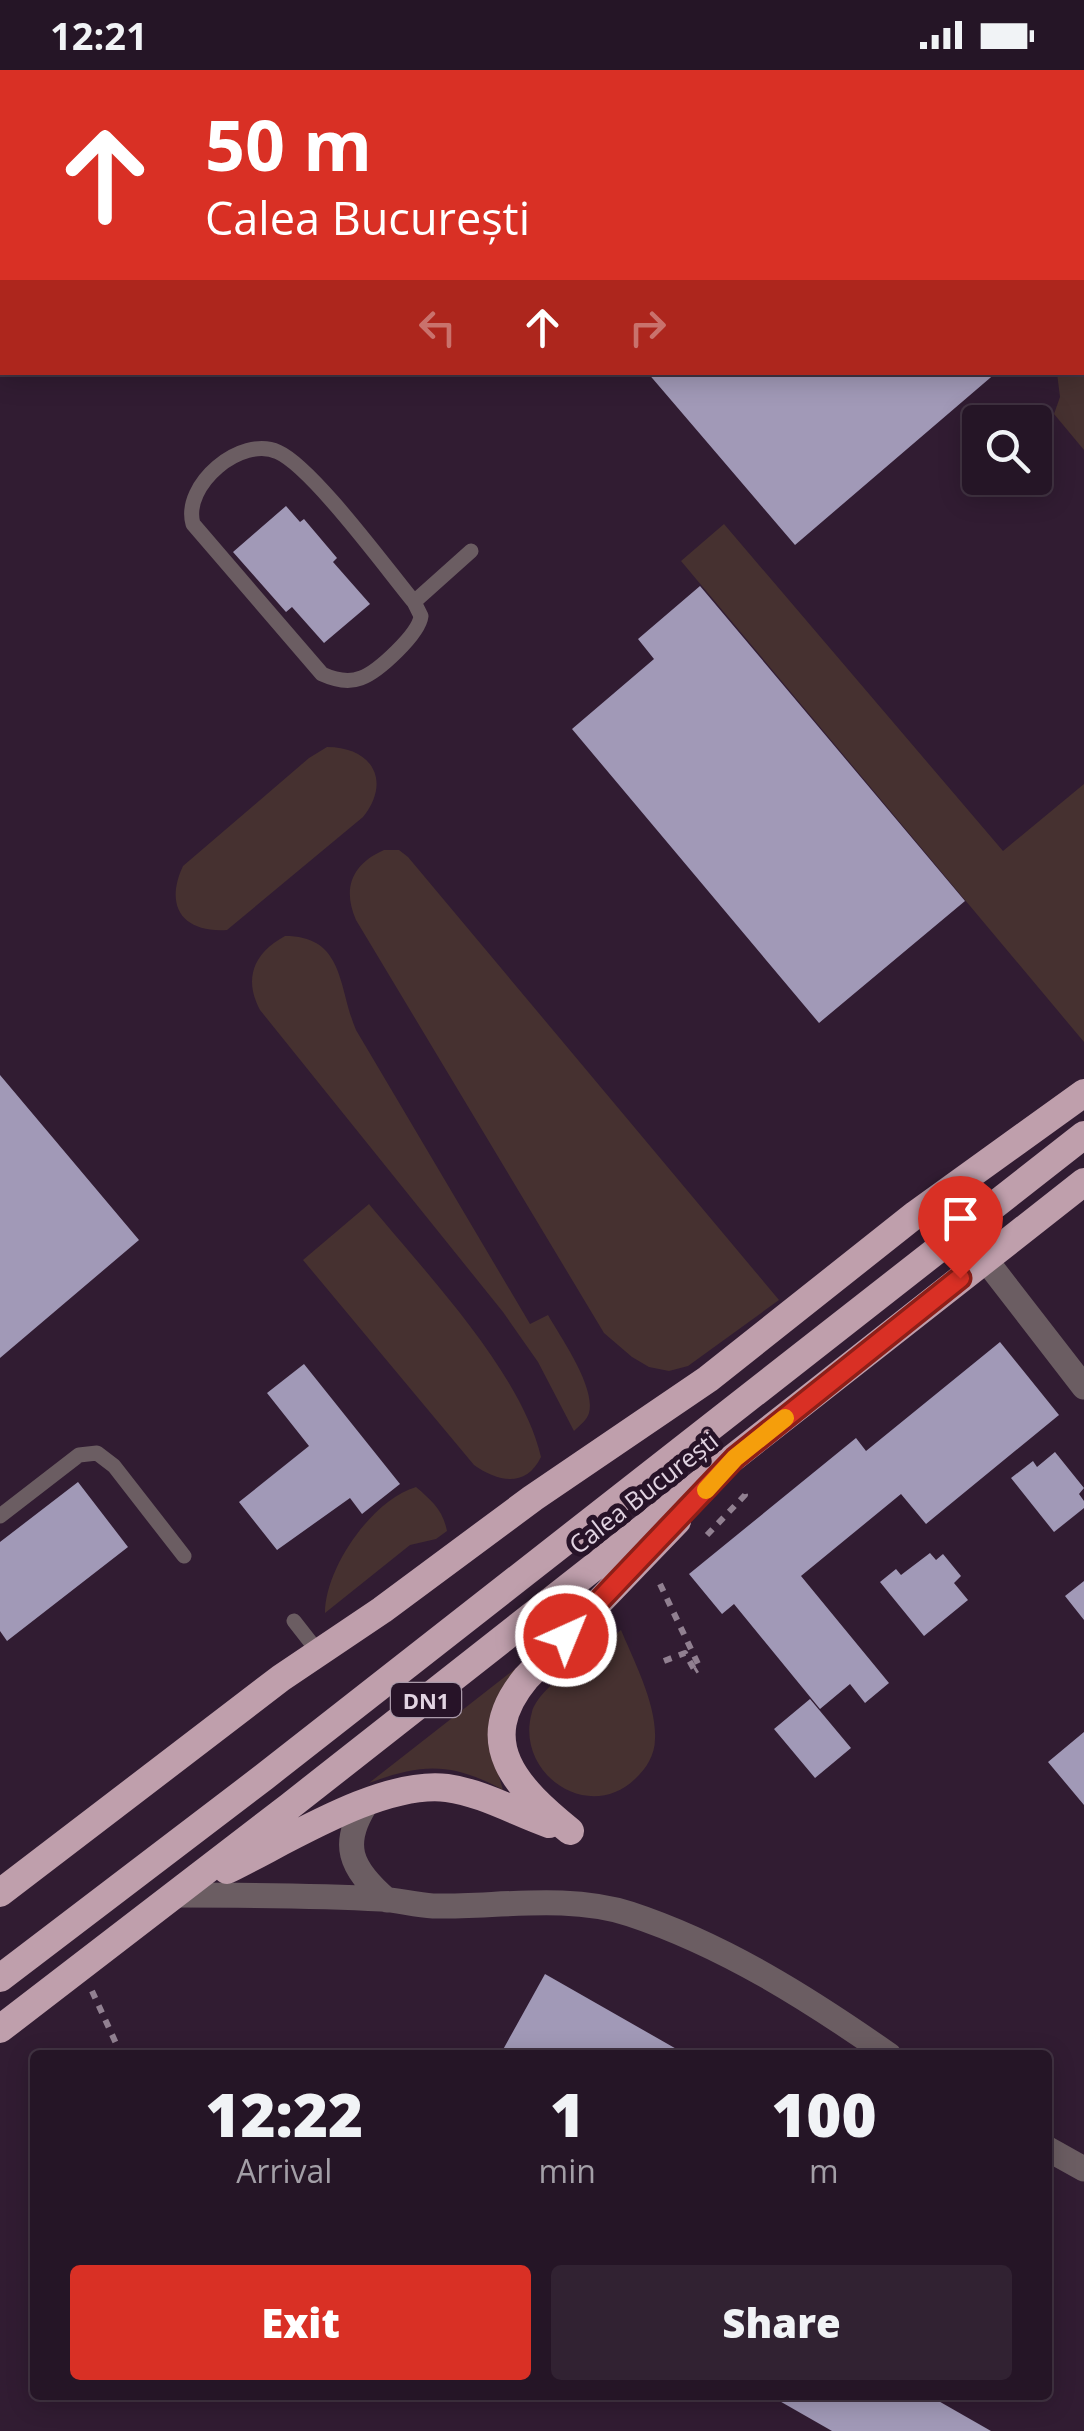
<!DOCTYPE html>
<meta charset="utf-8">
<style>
body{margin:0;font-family:"Open Sans",sans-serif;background:#312232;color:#f1f3f6;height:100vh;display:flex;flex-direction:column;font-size:38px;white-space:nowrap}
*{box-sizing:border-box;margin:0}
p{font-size:32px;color:#a39fa7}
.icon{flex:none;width:55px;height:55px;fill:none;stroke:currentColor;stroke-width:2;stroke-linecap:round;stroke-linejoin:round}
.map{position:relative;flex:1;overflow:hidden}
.panel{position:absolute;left:30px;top:1980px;width:1022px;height:350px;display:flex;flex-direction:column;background:#251526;border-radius:10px;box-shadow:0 5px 25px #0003,0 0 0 2px #423443}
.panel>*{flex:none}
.hud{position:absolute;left:0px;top:0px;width:1085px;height:305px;box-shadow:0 5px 25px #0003,0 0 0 2px #423443;background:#d93025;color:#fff;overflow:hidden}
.tools{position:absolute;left:962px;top:335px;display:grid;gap:20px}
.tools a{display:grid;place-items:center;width:90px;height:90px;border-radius:10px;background:#251526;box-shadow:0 5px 25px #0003,0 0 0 2px #423443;font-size:50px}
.pin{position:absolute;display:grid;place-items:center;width:85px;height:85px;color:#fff;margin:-102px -42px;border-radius:50% 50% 50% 0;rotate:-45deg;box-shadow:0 0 10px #0007}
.pin .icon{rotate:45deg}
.me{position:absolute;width:110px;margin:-55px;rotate:44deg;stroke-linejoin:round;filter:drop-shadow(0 0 8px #0008)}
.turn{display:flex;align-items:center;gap:35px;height:210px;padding:0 40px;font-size:45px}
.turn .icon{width:130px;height:130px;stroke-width:2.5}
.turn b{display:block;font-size:70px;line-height:85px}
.lanes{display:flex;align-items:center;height:95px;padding:0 40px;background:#0003;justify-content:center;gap:50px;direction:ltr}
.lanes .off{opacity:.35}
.eta{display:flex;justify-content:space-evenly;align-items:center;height:170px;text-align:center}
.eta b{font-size:60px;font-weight:800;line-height:70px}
.cta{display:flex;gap:20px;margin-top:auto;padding:20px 40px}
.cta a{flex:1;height:115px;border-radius:10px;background:#d93025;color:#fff;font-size:40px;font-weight:800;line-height:115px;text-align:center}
.cta a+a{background:#312232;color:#f1f3f6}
.status{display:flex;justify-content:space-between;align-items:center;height:70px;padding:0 50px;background:#251526;direction:ltr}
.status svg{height:28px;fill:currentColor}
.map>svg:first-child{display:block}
</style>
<div class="status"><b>12:21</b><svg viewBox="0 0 49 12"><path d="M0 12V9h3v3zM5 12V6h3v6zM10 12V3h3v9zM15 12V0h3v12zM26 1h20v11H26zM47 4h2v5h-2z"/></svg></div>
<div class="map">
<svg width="1084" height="2361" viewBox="0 0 1084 2361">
<rect width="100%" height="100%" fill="#311c32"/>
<path fill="#463130" d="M1057,303H1080L1084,307V380L1054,344L1060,327Z
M724,454L1003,781L1084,714V972L681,491Z
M327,677C372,677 392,711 363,747L227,860C183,863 164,837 183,796L309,688Z
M384,780H399L408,787L779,1230L688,1296L669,1301L649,1297L632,1287L604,1263L356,850C342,818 352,794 384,780Z
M285,866C345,866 338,918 356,960L530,1254L548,1245C561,1268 596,1317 589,1343C587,1350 580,1355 574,1361L538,1292L503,1242L260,940C243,908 254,883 285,866Z
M369,1134C424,1201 522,1303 541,1387C526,1418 498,1412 474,1395L303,1190Z
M416,1417C431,1430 443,1440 447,1461L436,1469L410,1475L325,1543C325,1498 372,1430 416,1417Z
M621,1560C634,1591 657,1635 655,1669C655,1685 646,1699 635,1709C588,1754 514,1703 532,1642C539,1616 599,1578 621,1560Z
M520,1595L490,1676L503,1720C452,1692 422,1693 369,1713Z"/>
<path fill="#a199b7" d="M647,302H997L795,475Z
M286,436L300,452L304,449L337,488L333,492L370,534L324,573L292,537L286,542L233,482Z
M700,516L965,831L819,953L572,659L654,589L638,569Z
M0,1005L139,1170L0,1288Z
M1000,1272L1059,1345L926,1454L901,1424L801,1506L889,1613L865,1633L850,1614L820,1639L734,1534L722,1544L689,1504L856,1368L866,1381Z
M304,1294L400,1414L362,1444L350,1428L277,1480L239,1432L309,1376L267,1323Z
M1055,1382L1084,1418L1079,1424L1084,1431V1438L1054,1462L1011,1408L1033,1391L1037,1397Z
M78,1412L128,1477L7,1571L0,1561V1472Z
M930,1483L936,1490L943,1484L961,1506L954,1513L968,1530L924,1566L880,1512L896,1499L901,1505Z
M1084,1511V1550L1065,1526Z
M810,1629L851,1678L815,1708L774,1659Z
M1084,1662V1735L1048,1692Z
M545,1904L687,1985H500Z
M769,2325H928L991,2361H832Z"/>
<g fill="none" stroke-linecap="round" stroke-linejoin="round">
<path stroke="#918091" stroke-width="6" stroke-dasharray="8 8" stroke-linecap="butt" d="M707,1465L745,1425L743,1418
M660,1514L700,1598L695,1601
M664,1591L685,1583L695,1601
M92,1921L120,1982L126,1985"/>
<path stroke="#6b5d62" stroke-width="15" d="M414,532L421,546C419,564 378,602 361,608C348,613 333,609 322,604L193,454C182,415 241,365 278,382C312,397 386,498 414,532L471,481
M0,1446L79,1385L97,1383L114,1396L184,1486
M294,1551L319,1583"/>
<path stroke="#6b5d62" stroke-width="25" d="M985,1189L1084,1317
M368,1731C339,1774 350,1798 387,1830
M175,1825C244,1825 312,1825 381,1829C398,1830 415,1835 433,1836C498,1837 567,1824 630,1844C724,1875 809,1929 889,1985
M1048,2079L1084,2099"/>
<path stroke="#bf9fac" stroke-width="28" d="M570,1761C517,1718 472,1673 526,1608L677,1451
M227,1800C287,1771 381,1710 447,1718C483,1723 515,1742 549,1754
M0,1823L281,1608L382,1540L533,1428L708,1309L916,1144L1084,1023
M0,1908L264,1707L1084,1065
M0,1959L290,1736L1084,1112"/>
</g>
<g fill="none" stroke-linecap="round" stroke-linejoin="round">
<defs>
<path id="route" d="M566,1566L735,1388L960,1208"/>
</defs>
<use href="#route" stroke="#8d1f18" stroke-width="25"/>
<use href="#route" stroke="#d93025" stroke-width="18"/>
<path stroke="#f59e0b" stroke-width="18" d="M706,1420L735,1388L785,1348"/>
</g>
<g text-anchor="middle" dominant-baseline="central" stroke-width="10" stroke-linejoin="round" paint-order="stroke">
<rect fill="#271328" stroke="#aa9aaa" stroke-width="2.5" x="391" y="1613" width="70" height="34" rx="8"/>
<g font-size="22" font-weight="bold" fill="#e2d4e2">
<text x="426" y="1630">DN1</text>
</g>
<g font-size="25" fill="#e2d4e2" stroke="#271328">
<text transform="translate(643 1422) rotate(-38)">Calea București</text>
</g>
</g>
</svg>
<div class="tools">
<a><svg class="icon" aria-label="search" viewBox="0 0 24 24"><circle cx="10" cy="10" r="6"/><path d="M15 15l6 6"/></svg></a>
</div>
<div class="pin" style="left:960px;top:1208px;background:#d93025"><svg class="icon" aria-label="arrive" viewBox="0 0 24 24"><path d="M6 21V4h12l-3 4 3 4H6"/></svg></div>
<svg class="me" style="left:566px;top:1566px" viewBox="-20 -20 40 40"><circle r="17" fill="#d93025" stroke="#fff" stroke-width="3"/><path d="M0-11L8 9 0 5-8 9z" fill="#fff"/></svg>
<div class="hud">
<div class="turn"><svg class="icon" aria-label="ahead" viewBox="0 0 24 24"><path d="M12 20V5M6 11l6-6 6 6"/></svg><div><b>50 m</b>Calea București</div></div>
<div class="lanes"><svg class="icon off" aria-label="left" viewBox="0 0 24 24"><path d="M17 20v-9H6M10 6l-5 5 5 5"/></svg><svg class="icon" aria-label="ahead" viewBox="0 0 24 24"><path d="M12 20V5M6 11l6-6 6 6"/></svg><svg class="icon off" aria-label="right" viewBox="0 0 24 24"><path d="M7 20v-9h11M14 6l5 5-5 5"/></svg></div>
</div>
<section class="panel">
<div class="eta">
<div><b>12:22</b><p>Arrival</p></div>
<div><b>1</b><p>min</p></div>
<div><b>100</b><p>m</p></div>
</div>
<div class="cta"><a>Exit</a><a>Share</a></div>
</section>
</div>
